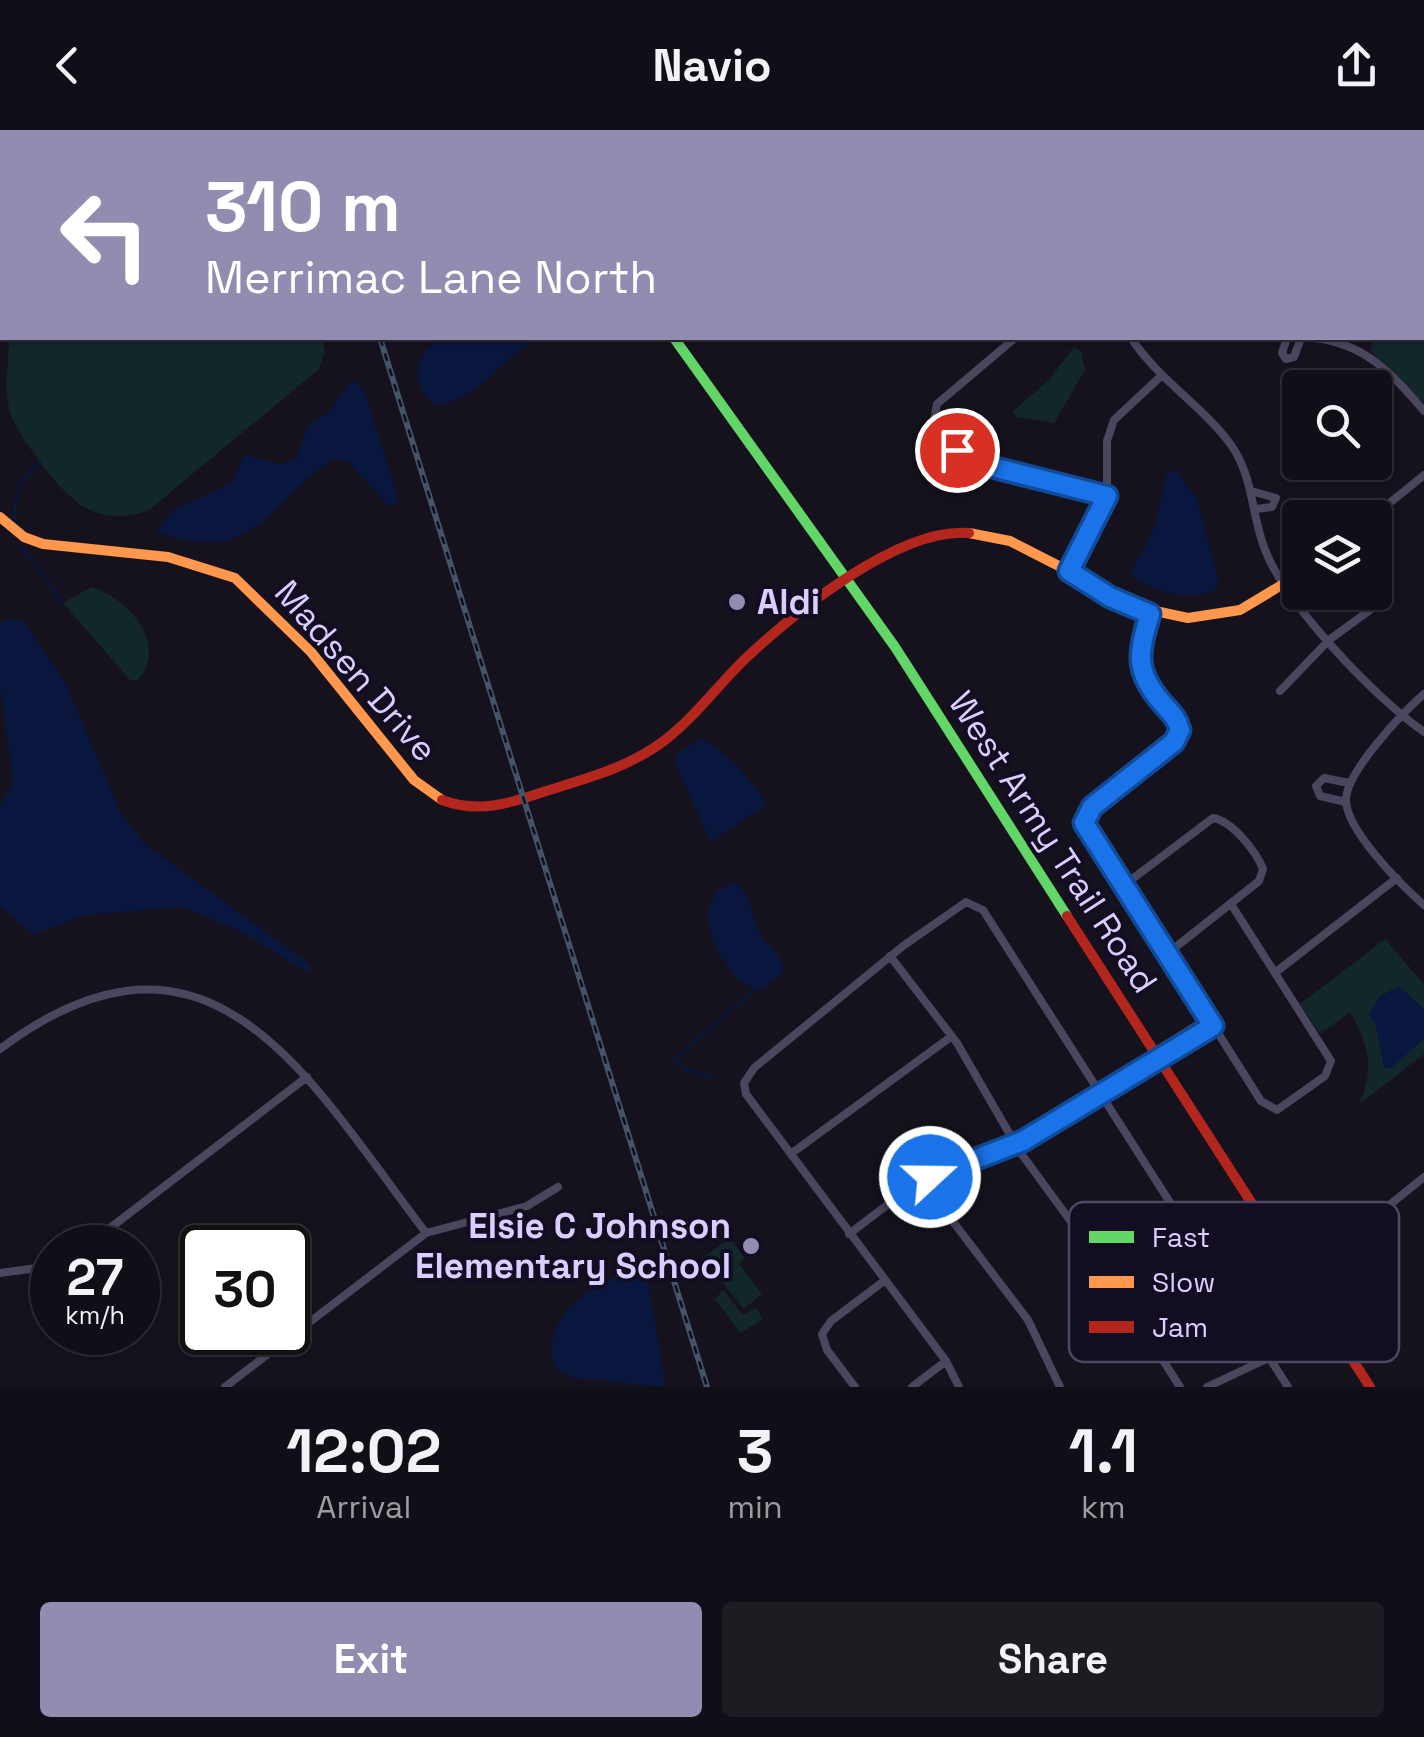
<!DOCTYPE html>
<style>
body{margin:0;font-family:"Space Grotesk",sans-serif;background:#1e1c23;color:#f1f3f6;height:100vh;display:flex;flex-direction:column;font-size:38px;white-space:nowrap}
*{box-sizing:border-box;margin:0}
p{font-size:32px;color:#9c9ca1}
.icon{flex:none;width:55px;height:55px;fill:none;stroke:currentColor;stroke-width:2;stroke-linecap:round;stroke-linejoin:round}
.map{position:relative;height:1257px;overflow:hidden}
.panel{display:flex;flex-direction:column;background:#100e16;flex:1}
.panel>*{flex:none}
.hud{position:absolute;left:0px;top:0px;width:1425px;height:210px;box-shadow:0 2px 8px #0004,0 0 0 2px #302e35;background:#948cb0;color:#fff;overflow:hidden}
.fabs{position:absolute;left:1282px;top:240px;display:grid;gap:20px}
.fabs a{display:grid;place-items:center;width:110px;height:110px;border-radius:10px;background:#100e16;box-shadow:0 2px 8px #0004,0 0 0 2px #302e35;font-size:50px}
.speed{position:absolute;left:30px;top:1095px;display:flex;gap:20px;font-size:50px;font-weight:700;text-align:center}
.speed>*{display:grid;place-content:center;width:130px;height:130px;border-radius:50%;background:#100e16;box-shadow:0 2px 8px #0004,0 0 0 2px #302e35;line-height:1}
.speed small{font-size:25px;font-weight:400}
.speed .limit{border:5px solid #111;border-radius:15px;background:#fff;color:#111}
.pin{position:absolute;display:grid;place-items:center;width:85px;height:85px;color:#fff;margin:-42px;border:5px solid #fff;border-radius:50%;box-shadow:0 2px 10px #0007}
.me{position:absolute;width:110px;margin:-55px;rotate:69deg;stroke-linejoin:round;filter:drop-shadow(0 0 8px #0008)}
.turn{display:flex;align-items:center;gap:35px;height:210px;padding:0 40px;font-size:45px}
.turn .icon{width:130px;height:130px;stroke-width:2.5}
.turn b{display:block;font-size:70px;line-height:85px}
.eta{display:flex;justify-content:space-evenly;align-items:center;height:170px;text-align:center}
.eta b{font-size:60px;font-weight:600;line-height:70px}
.button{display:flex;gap:20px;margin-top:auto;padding:20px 40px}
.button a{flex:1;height:115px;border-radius:10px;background:#948cb0;color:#fff;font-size:40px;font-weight:600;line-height:115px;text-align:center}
.button a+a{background:#1e1c23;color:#f1f3f6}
header{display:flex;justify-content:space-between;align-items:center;height:130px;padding:0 40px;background:#100e16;font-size:45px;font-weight:600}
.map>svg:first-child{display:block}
</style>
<header><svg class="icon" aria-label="back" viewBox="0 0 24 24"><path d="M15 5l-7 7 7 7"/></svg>Navio<svg class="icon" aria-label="share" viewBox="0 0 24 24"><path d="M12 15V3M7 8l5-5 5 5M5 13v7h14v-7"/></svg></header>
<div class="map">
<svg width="1424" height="1257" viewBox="0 0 1424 1257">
<rect width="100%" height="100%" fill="#15121d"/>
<path fill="#11272a" d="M1423,183L1424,184V274L1370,220L1375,208H1422Z
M9,208H322L325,220L319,239L149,380C95,401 65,367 35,325C26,312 12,294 9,278C4,257 9,229 9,208Z
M1074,217L1081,221L1085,240L1054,293L1016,287L1013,281L1049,250Z
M91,457C130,468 169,516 137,551L130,550L63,473Z
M1385,809L1424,854V924L1359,974C1375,938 1369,915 1350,882L1320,904L1300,874Z
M723,1099L745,1128L739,1134L762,1164L744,1179L703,1128L724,1112L718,1103Z
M723,1160L743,1185L756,1178L763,1189L740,1203L715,1169Z"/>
<path fill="#09163d" d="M441,208H539C500,227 483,268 437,275C408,256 413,225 441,208Z
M350,252H357L365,263L397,364V376L387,375L349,332L335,329C281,358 262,422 193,411C180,408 166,408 156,400L173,380L231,353L244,325L281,334L297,328L307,297L331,279Z
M1174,339L1197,368L1219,453L1214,461C1190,471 1150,461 1130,444L1155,396L1166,344Z
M10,488L24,492L66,554L120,681L145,714L302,828L311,837L308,843L240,801L183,777L85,785L33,805L0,776V676L13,652L0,557V493Z
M702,607L737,635L765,670V675L711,712L675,634L676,625Z
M737,753C754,769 750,789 762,807C771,820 783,824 783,842L761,860C721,855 679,761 737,753Z
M1399,856L1424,879V909L1390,939L1384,937L1375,892L1369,885L1379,867Z
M618,1146L644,1147L648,1152L666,1257L570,1247L554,1237C541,1193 581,1160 618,1146Z"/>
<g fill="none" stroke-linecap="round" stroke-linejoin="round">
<path stroke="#09163d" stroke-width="2.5" d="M15,393C13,365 20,350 40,332
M22,417L63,473
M713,947L683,939L674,929L755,860"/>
<path stroke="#4a465e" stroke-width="8" d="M880,0L881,2
M900,0L902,2
M983,0L986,2
M972,2L974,0
M1101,2L1104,0
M1269,2L1272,0
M1422,123L1424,124
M1015,208L937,274L934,291L957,320L973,331L1107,366
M1131,208C1161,253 1210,281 1235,321C1253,351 1252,385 1264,417C1284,473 1375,568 1424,602
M1287,208L1282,223L1286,229L1294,227L1301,208
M1315,208C1366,214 1392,244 1424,281
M1251,361L1276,368L1272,377L1256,379
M1371,388L1424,345
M1069,441L1107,366V311L1114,290L1160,247
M1149,484C1145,498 1138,517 1139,531C1140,561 1183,577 1178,606L1092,677L1085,693L1261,971L1277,980L1325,946L1331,931L1231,774
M1280,561L1329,510L1385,469
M1424,564C1403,582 1346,642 1346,670C1346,700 1401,755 1424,775
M1346,672L1320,666L1316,656L1324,648L1349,653
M1123,756L1213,688C1232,691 1256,721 1263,739L1259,751L1167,824
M890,826L957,913L1020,1022L1097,1127L1180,1257
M1276,842L1397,748
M0,919C211,761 310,951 426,1103
M1099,962L1104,954L1208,888
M792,1023L952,906
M922,1051L1028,1190L1060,1257
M849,1104L916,1053L1026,1009L1213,896
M84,1118L307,947
M0,1143L52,1136
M1299,1148L1424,1047
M1268,1225L1273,1215L1322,1183
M225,1257L426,1103L527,1076L558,1057
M855,1257L827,1220L822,1204L831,1191L884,1151
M912,1257L946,1231
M959,1257L946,1231L746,964L744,953L754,938L903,816L966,772L983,780L1288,1257
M1207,1257L1279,1223L1328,1192"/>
<path stroke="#63d668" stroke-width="10" d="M674,208L895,517L1067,786"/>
<path stroke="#ff974d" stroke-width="10" d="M520,0L522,2
M0,387L24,407L43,414L168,427L235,448L311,522L414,650L442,670
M969,403L1010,411L1141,478L1188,488L1240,480L1300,444"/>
<path stroke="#b3261e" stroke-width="10" d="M442,670C479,684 511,673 546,661C588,648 630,637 665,610C696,586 718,555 746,528C795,482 899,397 969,403
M1067,786L1370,1257"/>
<defs>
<path id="rail" d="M316,0V2
M380,208L707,1257"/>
</defs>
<use href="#rail" stroke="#435468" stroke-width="6"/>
<use href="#rail" stroke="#130d22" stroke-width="2.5" stroke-dasharray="8" stroke-linecap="butt"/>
</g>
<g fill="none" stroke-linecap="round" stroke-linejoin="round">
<defs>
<path id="route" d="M930,1047L1023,1011L1213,896L1084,693L1092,677L1174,612L1180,600C1177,588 1171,583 1163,574C1134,541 1138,524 1150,484L1110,467L1069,441L1107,366L980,334L957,320"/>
</defs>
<use href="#route" stroke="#114b97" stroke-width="25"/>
<use href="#route" stroke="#1a73e8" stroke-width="18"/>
</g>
<g fill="#948cb0" stroke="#130d22" stroke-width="4">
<circle cx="737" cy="472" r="10"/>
<circle cx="751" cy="1116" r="10"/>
</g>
<g text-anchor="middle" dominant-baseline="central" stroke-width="8" stroke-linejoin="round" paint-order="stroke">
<g font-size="35" font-weight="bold" fill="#d9ceff" stroke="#130d22" text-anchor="start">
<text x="757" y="472">Aldi</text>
<text x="731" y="1096" text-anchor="end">Elsie C Johnson<tspan x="731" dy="40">Elementary School</tspan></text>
</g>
<g font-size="35" fill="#d9ceff" stroke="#130d22">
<text transform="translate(356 541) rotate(49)">Madsen Drive</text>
<text transform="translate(1053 712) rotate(57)">West Army Trail Road</text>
</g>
</g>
<rect x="1069" y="1072" width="330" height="160" rx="15" fill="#130d22" stroke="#4e4764" stroke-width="2.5"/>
<rect x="1089" y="1101" width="45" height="12" fill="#63d668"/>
<rect x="1089" y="1146" width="45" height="12" fill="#ff974d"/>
<rect x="1089" y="1191" width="45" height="12" fill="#b3261e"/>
<g font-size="28" fill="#d9ceff">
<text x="1152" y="1117">Fast</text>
<text x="1152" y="1162">Slow</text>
<text x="1152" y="1207">Jam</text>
</g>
</svg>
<div class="fabs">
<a><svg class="icon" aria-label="search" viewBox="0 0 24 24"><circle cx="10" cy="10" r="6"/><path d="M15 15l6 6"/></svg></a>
<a><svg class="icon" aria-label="layers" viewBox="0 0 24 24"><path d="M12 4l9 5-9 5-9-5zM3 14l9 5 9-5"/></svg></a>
</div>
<div class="speed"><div>27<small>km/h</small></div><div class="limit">30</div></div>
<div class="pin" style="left:957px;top:320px;background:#d93025"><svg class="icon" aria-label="arrive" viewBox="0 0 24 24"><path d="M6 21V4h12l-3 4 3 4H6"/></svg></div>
<svg class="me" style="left:930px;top:1047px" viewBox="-20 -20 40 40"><circle r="17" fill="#1a73e8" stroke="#fff" stroke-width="3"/><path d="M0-11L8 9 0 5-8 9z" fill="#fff"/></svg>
<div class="hud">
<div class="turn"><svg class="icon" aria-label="left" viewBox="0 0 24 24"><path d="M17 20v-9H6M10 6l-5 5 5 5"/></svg><div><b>310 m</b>Merrimac Lane North</div></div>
</div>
</div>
<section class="panel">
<div class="eta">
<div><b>12:02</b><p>Arrival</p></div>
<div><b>3</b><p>min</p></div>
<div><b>1.1</b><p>km</p></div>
</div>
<div class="button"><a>Exit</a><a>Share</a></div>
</section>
